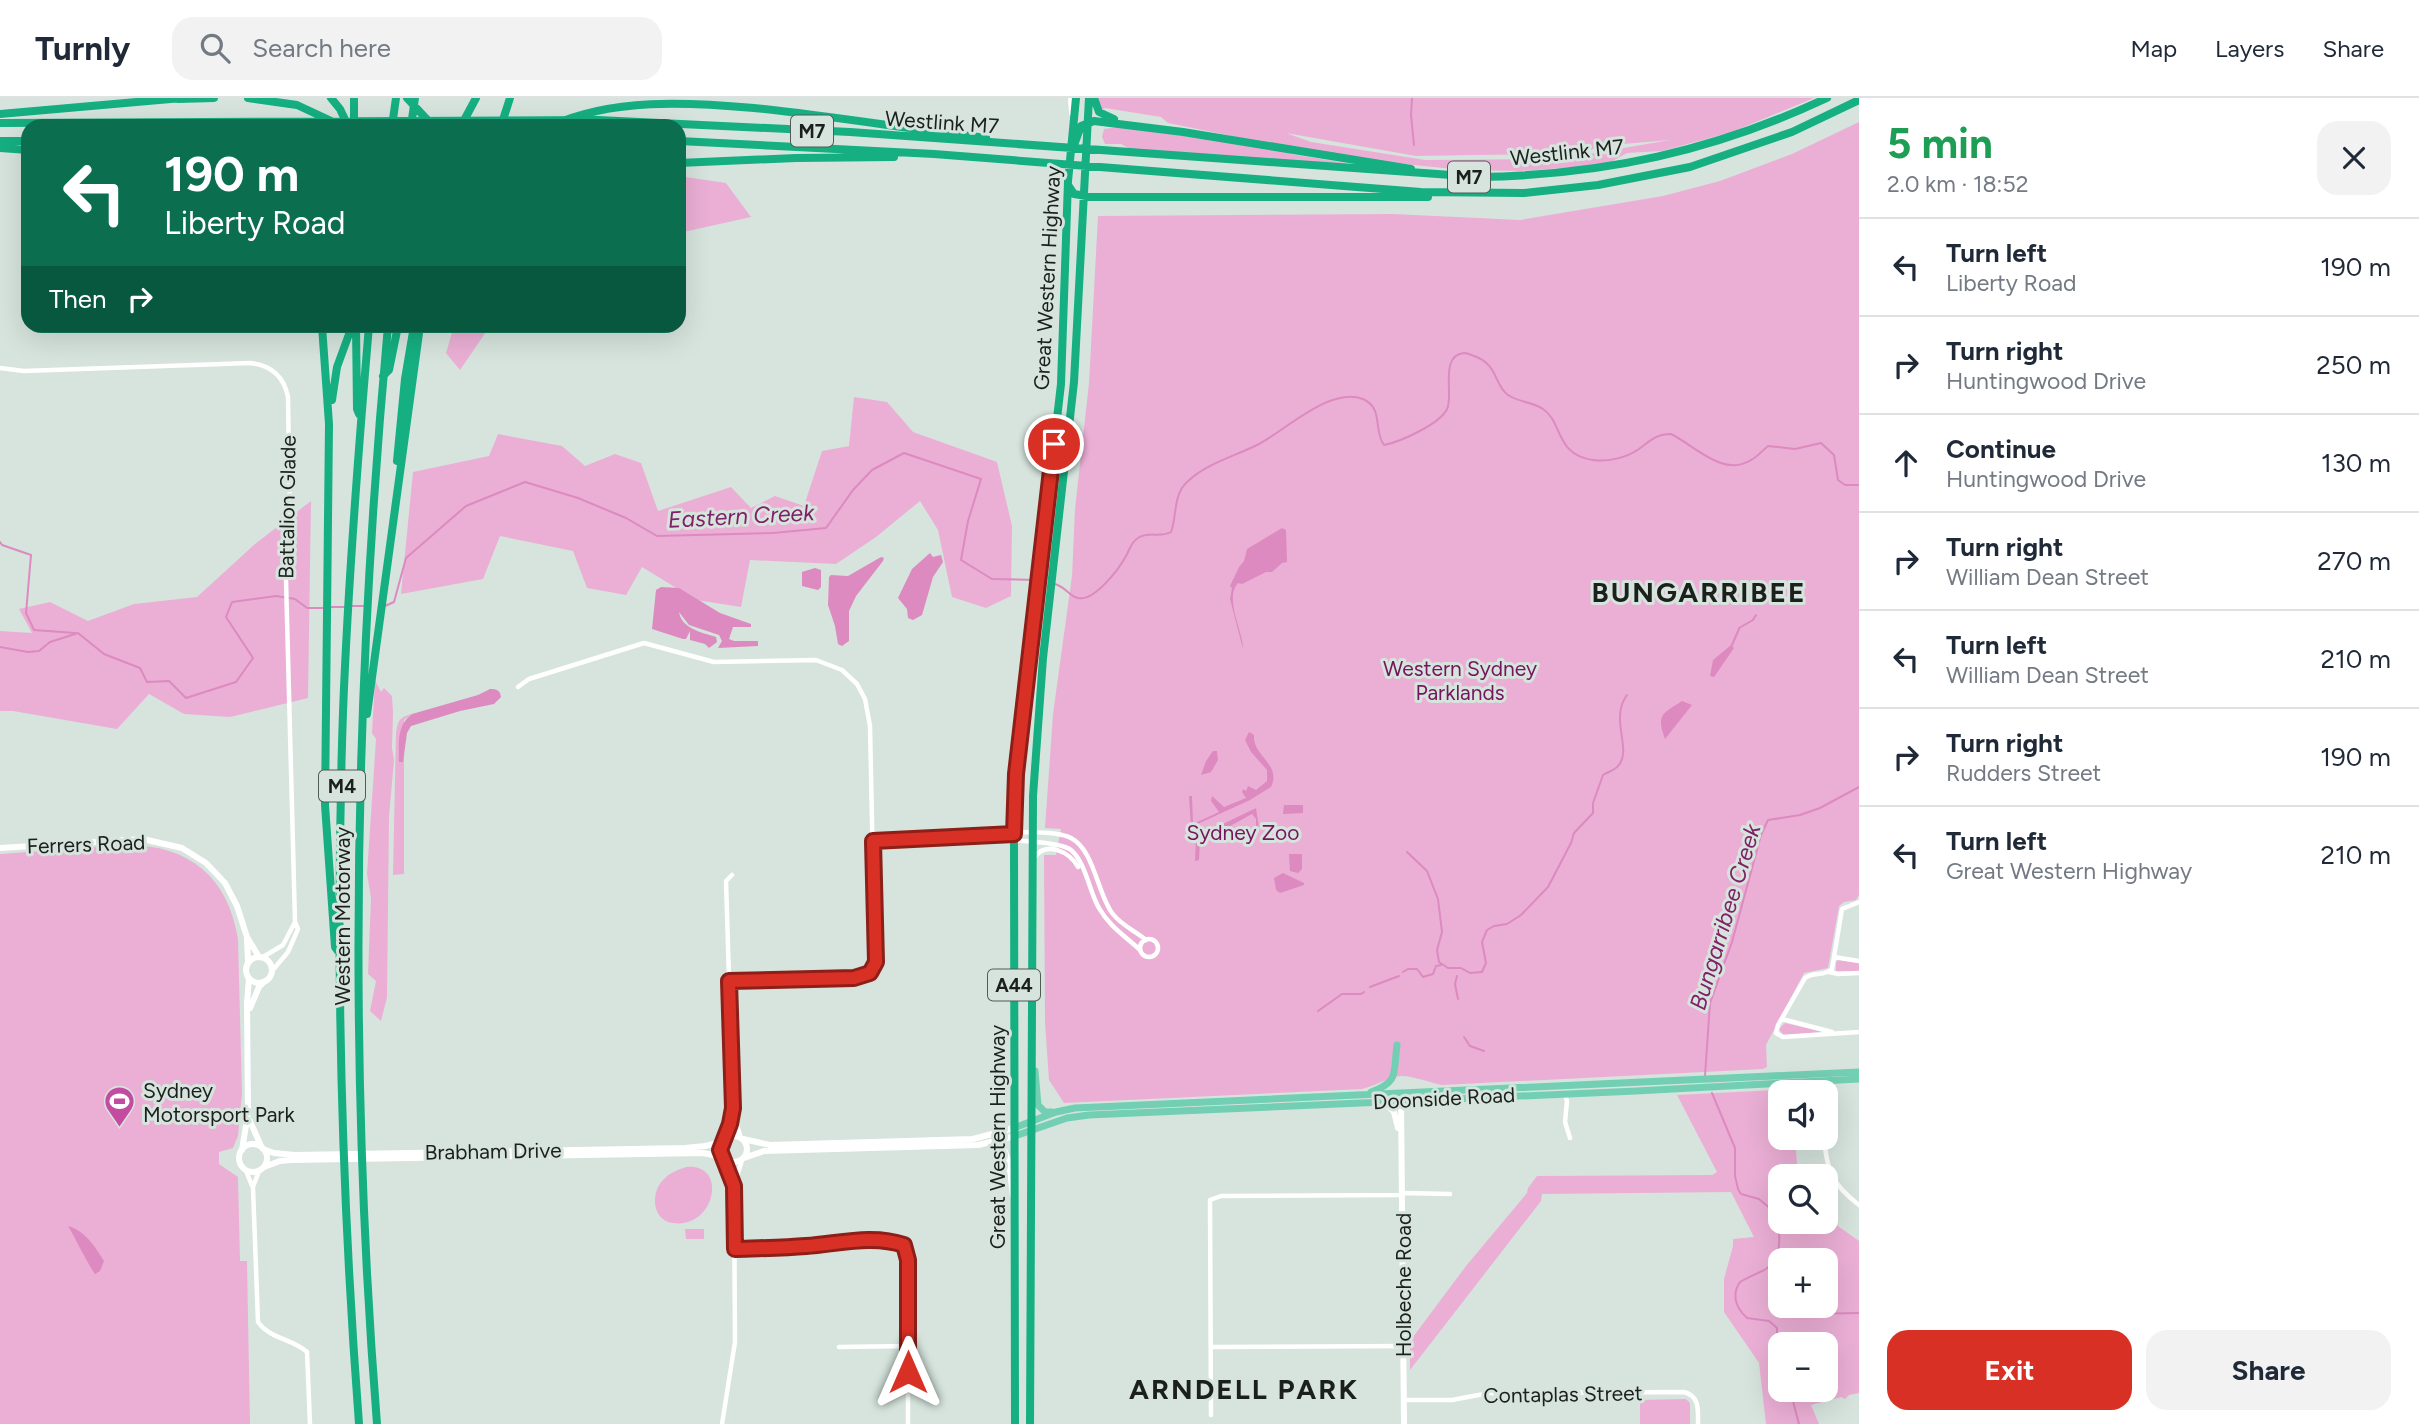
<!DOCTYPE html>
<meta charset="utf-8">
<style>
body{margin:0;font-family:Figtree,sans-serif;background:#f2f2f3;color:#1f2937;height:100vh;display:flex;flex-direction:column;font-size:26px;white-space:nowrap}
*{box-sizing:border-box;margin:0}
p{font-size:23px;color:#747a83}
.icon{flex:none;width:38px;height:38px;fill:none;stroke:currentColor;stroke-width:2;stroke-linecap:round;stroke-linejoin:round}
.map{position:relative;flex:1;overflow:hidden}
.panel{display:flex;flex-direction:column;background:#fff;width:560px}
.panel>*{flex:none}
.banner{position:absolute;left:21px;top:21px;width:665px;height:214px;border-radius:21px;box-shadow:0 7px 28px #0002;background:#0b6e4f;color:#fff;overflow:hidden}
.tools{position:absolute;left:1768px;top:982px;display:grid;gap:14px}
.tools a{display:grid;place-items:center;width:70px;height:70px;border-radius:14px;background:#fff;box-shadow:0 7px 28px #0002;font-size:35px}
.pin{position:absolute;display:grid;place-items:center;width:60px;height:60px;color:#fff;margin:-30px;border:4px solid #fff;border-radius:50%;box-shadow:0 2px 7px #0007}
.me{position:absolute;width:77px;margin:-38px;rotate:0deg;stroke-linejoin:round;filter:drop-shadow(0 0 5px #0008)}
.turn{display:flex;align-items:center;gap:24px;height:147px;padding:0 28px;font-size:32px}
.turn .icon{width:91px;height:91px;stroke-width:2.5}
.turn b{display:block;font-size:49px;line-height:60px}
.then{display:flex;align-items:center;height:66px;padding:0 28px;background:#0003;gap:14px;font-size:26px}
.round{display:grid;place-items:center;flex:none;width:74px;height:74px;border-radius:21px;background:#f2f2f3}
.head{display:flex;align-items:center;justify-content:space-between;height:119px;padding:0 28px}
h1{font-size:42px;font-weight:700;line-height:52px;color:#1e9e55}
.cta{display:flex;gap:14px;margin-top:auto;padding:14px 28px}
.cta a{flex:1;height:80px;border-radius:21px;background:#d93025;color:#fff;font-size:28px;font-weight:700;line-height:80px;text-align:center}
.cta a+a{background:#f2f2f3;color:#1f2937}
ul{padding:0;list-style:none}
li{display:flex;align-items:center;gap:21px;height:98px;padding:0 28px;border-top:2px solid #e0e1e3}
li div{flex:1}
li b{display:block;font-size:26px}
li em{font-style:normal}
header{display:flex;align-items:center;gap:42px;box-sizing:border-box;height:98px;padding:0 35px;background:#fff;border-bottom:2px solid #e0e1e3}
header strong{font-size:33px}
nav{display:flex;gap:38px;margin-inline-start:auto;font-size:24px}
.search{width:490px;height:63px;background:#f2f2f3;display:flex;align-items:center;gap:18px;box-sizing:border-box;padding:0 24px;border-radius:21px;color:#747a83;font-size:26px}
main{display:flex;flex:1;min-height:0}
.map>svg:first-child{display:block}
</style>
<header>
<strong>Turnly</strong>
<div class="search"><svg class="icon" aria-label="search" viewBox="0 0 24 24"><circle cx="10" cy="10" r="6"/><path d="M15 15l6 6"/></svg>Search here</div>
<nav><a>Map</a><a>Layers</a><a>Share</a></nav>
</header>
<main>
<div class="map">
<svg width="1859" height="1326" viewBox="0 0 1859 1326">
<rect width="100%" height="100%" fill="#d6e4dd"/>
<path fill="#ebafd5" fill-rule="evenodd" d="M1097,0H1814L1732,34L1662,53L1627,55L1611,64L1578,69L1520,73L1463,72L1384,64L1271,46L1168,25L1161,19L1105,10L1102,12ZM1286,35L1416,58L1550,56L1581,54L1611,47L1670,42L1560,61L1425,62L1311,44Z
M1859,24V797L1856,802L1844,804L1839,808L1828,870L1804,875L1766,947L1767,969L1763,971L1442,987C1429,985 1407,975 1395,979C1384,982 1374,988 1362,991L1064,1005L1049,982L1045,925L1044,757H1056L1061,731L1045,730L1053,616L1072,478L1075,411L1089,285L1098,118L1393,116L1520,122L1663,98L1720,83L1792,56Z
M1119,29L1291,53V56L1358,67L1130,51L1121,46H1105L1102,39L1104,31Z
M679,78L726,85L751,119L679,135Z
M454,228H490L460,272L446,255Z
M854,299L887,304L913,334L997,364L1012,428L1011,498L986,510L952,499L938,432L920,403L876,439L836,466L750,462L741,509L696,502L642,469L626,497L587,490L573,453L500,438L483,481L401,496L413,374L489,358L498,336L562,348L585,368L615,356L641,365L658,413L731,389L751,410L775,398L804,408L822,353L849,348Z
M311,403L308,600L230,619L184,616L149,596L117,631L13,613H0V533L32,535L19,511L50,504L88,523L134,506L197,499L255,446Z
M375,582L381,594L384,590L392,598L393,614L392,650L394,662L389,719L387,899L381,923L370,913L376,883L368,876L371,800L367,776L376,641L372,635Z
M412,616L404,622V776L393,777L396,635C398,622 400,619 412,616Z
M124,747C188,746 228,778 238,841L242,996L238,1038L233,1050L219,1054V1066L238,1079L240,1163H247L250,1326H0V756Z
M1838,862L1859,865V873H1836V865Z
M1785,925L1823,934H1824L1783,937L1779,931Z
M1792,991V994H1780V1040H1795L1798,1078H1780V1124H1825V1119L1859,1143V1295L1849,1297L1845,1301L1841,1299L1811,1307L1819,1326H1766L1759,1265L1724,1214V1181L1733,1148V1141L1754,1139L1731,1094L1542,1096L1541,1103L1410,1272V1243L1466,1168L1527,1095L1528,1090L1537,1078L1712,1077L1717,1074L1677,997ZM1780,1162H1825V1208H1780ZM1780,1246H1825V1292H1780Z
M686,1069C729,1065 715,1131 673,1125C653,1123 650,1097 662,1083C669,1075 677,1072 686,1069Z
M685,1131H704V1141H686Z
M1686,1301L1690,1305V1326H1640V1302Z"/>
<path fill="#dc8ac0" d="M1282,430L1286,432L1287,464L1282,465L1272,474H1266L1242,486L1238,485C1224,501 1243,533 1243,551L1230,501L1232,490L1230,488L1239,469L1244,463L1247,451Z
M930,455L933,459L941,457L943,464L933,479L922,517L913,522L908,520L907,511L898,500L912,471Z
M881,459L884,460L883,463L856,498L849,513V543L842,548L838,546L835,528L828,507L829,479L831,477L848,478Z
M815,470L821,472V489L818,492L802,488V474Z
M661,489L679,490L720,515L751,526V529H733L729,541L734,543H758V548L718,550L722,543L719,537L689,527L679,514C682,531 701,534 716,539L717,544L709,550L705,546L690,542V533L686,541H683L652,531L656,492Z
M1731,547L1734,550L1714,579L1710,578L1713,562Z
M490,591C497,591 500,592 501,599L494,606L460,613L411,628L407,635L403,664H399C399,646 396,628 412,616L478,597Z
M1682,603L1692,607L1665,641C1656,616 1662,616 1682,603Z
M1249,634L1254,637C1252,658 1282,666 1271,689L1250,702L1191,729L1189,698H1192L1193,726L1219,714L1211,703L1212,698L1224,709L1246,700L1242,694L1243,691L1246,693L1248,688L1256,692L1267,683V672L1251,654L1245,642Z
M1213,653H1217L1218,662L1211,674L1201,677L1206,663Z
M1284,707H1303V715L1283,716Z
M1256,710L1259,730H1256V721L1252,716L1223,732L1227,742L1225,745L1220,743L1215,735L1200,742L1199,762L1195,763L1196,739Z
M1289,756H1302V771L1298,775L1290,773Z
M1283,775L1304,785V787L1280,795L1276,792L1274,780Z
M68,1128C85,1133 95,1148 104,1163L100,1173L95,1176C86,1163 77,1143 68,1128Z"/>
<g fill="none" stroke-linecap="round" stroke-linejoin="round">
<path stroke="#dc8ac0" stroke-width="2" d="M1412,0L1411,17L1414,47
M0,444L2,447L31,457L26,515L34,532L75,535
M1055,486C1067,490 1069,498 1078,500C1094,504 1119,471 1126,458C1130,451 1131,444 1138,440C1148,433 1161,440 1171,434C1177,418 1173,397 1187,384C1207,365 1233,359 1257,347C1285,333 1330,288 1363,301C1384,310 1373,333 1384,347C1400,344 1440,326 1447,311C1454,298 1439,257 1464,255C1468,255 1471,257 1474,258C1498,266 1494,287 1508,297C1518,304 1533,304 1543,311C1563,324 1555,357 1593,362C1608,364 1626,360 1639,351C1650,343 1656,336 1671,336C1694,347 1723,380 1751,362C1757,359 1762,353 1768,348L1795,351L1821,345L1834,357L1838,382L1845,387H1859
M350,508H366
M385,508L394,504L406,460L466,408L525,384L578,400L626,420L657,438L773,435L826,430L853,392L872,372L904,355L981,381L968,423L961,462L992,481L1036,482
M329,509H345
M1739,530L1753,522L1756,517
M1732,547L1739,531
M0,549L28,554L39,553L50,544L78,535L104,556L140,570L147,584L169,583L186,600L236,584L253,560L226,519L232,504L276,498L295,501L307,510H324
M1407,754L1427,773L1438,801L1442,834L1437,852L1439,864L1448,870H1461L1470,875L1482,874L1486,865L1482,844L1487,832L1494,828L1507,826L1521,817L1548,789L1571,745L1574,735L1593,715V705L1603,677C1608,674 1615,672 1618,668C1633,652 1609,621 1627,597
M1403,874L1408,871H1417L1423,879L1433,876L1436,868L1441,867
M1457,878L1455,886L1458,901
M1370,889L1399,878
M1318,913L1342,896H1361L1364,894
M1464,939L1470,948L1484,953
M1705,978L1710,905L1732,844L1761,737L1768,722L1800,717L1820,710L1859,689
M1712,995L1735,1050V1078L1738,1091L1741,1096L1759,1101L1778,1117C1779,1135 1784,1159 1766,1171C1757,1176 1748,1179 1740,1184C1731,1197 1736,1210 1747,1220L1769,1223L1777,1230V1259L1780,1266
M1805,1216L1859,1215
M1790,1292L1799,1326"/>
<path stroke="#fff" stroke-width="4.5" d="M0,270L24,273L250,265C271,267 284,279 288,299L290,429L286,455V482L295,824L298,831L288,854L272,873
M518,589L529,581L644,545L714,564L816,562L842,572L857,586L865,601L870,628L875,868L870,875L858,879L729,883
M948,740L958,738C983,737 1050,729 1071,740C1094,752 1097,794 1112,815C1122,828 1134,832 1146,842
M873,743C904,742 1052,737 1071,752C1086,765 1089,793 1099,810C1109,828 1125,838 1140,852
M1034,760C1046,742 1070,754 1078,769
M1859,804L1842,811L1832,871C1824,879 1813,873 1805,880L1778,927L1776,935L1783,939L1859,934
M1140 850a9 9 0 1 1 18 0a9 9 0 1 1-18 0Z
M263,859L283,847L295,824
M1834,859L1859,863
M1829,874L1838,876L1859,875
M1782,921L1832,934
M1565,997L1567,1003L1565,1024L1570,1040
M734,1018L741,1040
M1824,1040C1827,1074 1832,1086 1859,1107
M724,1042L730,1026L733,1010L726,783L732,777
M725,1061L734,1087
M246,1073L253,1090L258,1224C270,1241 293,1241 307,1254L310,1326
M253,1089L259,1073
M1403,1095L1450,1096
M735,1151C759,1150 783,1150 806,1148C838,1146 872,1136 904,1147L908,1162V1326
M839,1249L907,1248
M1211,1249L1404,1248
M1404,1302H1452L1489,1295L1684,1294C1700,1298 1698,1313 1698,1326
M1211,1317L1210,1102L1221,1098L1402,1097
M722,1326L735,1244L734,1088L742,1062"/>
<path stroke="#fff" stroke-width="6" d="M1071,0L1072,15
M0,750L143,741L182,750L206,765L225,785L237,808L247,839L259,859
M247,841L248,864
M246 872a13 13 0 1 1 26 0a13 13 0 1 1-26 0Z
M250,910L259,889L265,883
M1401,999L1404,1326
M1384,1004L1394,1014L1398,1030
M250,1023L261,1048
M721 1051a13 13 0 1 1 26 0a13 13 0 1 1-26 0Z
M743,1041L770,1047L973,1041L1014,1030
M996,1045L1002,1047L1009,1064L1013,1098
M239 1060a14 14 0 1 1 28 0a14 14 0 1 1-28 0Z
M263,1051L274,1055L295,1057L685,1050L705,1048L722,1044
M242,1052L248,1015L247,905L249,880
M744,1060L764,1053L978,1047L1015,1038
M264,1069L280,1063L292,1062L703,1055L723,1059"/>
<path stroke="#73cfb3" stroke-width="7" d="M1035,973L1038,1007L1045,1014H1052
M1371,994C1400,984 1393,974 1397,947
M1014,1030L1056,1014L1075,1010L1859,974
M1015,1038L1067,1020L1089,1017L1636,993L1859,981"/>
<path stroke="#15af81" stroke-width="8" d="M248,0L297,7L342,28
M331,0L340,11L348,28
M354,0V28
M407,0L433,28
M1094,0L1099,14L1114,21
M178,1L214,0
M0,16L182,0
M0,25L598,22L850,34L1479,79C1604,77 1714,53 1827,0
M392,28L396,0
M411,28L415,0
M461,28L476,0
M501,28L510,0
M551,28C612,0 687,4 754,10C832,18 908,31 986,40
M0,43H28
M679,43L934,56L1421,94L1524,95L1598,87L1690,69L1792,34L1859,2
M1074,47L1081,28L1094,23L1183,34L1411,71
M0,50L28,52
M679,65L796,60L894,59
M1068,87L1074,96L1092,99H1428
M322,228L329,326L325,707L335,849L338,853
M356,228L357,311L359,316
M383,278L389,272L398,228
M332,302L337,269L352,228
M397,363L405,281L414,228
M367,616L420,228
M359,1326C341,1089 335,851 343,614C348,485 358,356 369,228
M377,1326C348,960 354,593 388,228
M1015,1326L1014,736L1016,676L1061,286L1068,83L1076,0
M1030,1326L1033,698L1043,560L1074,284L1089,0"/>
</g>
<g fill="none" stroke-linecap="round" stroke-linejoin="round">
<defs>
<path id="route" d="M908,1274V1162L904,1147C872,1136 838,1146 806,1148C783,1150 759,1150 735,1151L734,1088L720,1052L730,1026L733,1010L729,883L854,880L870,875L876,864L873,743L1014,736L1016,676L1054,346"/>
</defs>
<use href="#route" stroke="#8d1f18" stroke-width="18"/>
<use href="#route" stroke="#d93025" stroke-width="12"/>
</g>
<defs>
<symbol id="stadium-pin" viewBox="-11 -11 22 30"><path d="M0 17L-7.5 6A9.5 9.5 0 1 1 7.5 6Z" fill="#c34ba0" stroke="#d6e4dd"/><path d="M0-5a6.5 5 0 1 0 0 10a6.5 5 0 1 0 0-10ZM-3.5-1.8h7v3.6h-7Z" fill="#fff"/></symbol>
</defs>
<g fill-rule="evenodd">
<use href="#stadium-pin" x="102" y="986" width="35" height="47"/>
</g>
<g text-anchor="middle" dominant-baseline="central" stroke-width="6" stroke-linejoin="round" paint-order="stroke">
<g fill="#d6e4dd" stroke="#535b57" stroke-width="2">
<rect x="791" y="17.5" width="42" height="31" rx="5"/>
<rect x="1448" y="63.5" width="42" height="31" rx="5"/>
<rect x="319" y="672.5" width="46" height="31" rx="5"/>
<rect x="988" y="871.5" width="52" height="31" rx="5"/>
</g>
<g font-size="19" font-weight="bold" fill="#1b201d">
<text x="812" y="33">M7</text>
<text x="1469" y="79">M7</text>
<text x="342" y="688">M4</text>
<text x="1014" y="887">A44</text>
</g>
<g font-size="21" fill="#1b201d" stroke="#d6e4dd">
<text transform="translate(942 24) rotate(4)">Westlink M7</text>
<text transform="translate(1567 54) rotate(-6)">Westlink M7</text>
<text transform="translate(1047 180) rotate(-87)">Great Western Highway</text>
<text transform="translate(287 409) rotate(-89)">Battalion Glade</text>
<text transform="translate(86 746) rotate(-2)">Ferrers Road</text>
<text transform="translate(342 818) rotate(-90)">Western Motorway</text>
<text transform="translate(1444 1000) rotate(-3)">Doonside Road</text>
<text transform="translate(997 1039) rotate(-90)">Great Western Highway</text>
<text transform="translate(493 1053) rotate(-1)">Brabham Drive</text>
<text transform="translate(1403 1187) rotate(-90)">Holbeche Road</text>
<text transform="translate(1563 1296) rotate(-1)">Contaplas Street</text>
</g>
<g font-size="21" fill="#75155d" stroke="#d6e4dd">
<text x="1460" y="570">Western Sydney<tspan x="1460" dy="24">Parklands</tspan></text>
<text x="1243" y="734">Sydney Zoo</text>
</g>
<g font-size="21" fill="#1b201d" stroke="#d6e4dd" text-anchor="start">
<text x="143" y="992">Sydney<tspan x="143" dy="24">Motorsport Park</tspan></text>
</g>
<g font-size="23" font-style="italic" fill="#802167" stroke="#d6e4dd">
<text transform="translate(741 418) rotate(-3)">Eastern Creek</text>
<text transform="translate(1725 819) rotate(-73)">Bungarribee Creek</text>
</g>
<g font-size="28" font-weight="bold" letter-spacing="2" fill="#1b201d" stroke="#d6e4dd">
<text x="1699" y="494">BUNGARRIBEE</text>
<text x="1244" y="1291">ARNDELL PARK</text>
</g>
</g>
</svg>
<div class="tools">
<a><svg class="icon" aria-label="sound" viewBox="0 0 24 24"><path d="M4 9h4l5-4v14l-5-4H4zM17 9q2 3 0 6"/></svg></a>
<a><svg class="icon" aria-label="search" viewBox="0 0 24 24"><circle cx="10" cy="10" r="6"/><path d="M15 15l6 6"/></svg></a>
<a>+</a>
<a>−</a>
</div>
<div class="pin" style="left:1054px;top:346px;background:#d93025"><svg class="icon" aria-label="arrive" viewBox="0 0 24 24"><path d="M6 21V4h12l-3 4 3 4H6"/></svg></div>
<svg class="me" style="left:908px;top:1274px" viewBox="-20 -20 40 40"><path d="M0-17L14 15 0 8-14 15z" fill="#d93025" stroke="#fff" stroke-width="4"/></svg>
<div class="banner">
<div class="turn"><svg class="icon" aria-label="left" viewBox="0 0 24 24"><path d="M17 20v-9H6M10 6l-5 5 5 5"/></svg><div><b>190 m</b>Liberty Road</div></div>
<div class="then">Then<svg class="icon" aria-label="right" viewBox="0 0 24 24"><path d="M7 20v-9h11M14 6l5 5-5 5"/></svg></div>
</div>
</div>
<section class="panel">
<div class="head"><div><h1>5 min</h1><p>2.0 km · 18:52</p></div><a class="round"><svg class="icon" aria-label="close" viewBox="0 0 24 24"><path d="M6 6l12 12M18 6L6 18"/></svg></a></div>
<ul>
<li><svg class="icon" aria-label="left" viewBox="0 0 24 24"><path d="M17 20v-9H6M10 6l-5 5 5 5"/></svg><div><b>Turn left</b><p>Liberty Road</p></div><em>190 m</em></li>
<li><svg class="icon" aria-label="right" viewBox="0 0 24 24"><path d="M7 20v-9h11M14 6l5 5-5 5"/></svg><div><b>Turn right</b><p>Huntingwood Drive</p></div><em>250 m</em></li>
<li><svg class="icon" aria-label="ahead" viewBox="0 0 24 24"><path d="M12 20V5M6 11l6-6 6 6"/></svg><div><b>Continue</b><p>Huntingwood Drive</p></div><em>130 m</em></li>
<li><svg class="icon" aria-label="right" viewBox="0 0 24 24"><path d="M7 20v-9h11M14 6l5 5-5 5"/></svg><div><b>Turn right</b><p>William Dean Street</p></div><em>270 m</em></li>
<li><svg class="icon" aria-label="left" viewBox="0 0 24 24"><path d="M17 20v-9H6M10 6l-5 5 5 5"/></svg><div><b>Turn left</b><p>William Dean Street</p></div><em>210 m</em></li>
<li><svg class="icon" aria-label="right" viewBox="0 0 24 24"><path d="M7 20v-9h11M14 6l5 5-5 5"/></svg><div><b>Turn right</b><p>Rudders Street</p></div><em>190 m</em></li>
<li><svg class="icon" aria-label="left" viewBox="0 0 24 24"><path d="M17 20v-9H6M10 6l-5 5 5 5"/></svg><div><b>Turn left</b><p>Great Western Highway</p></div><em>210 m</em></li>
</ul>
<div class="cta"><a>Exit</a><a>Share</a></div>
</section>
</main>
